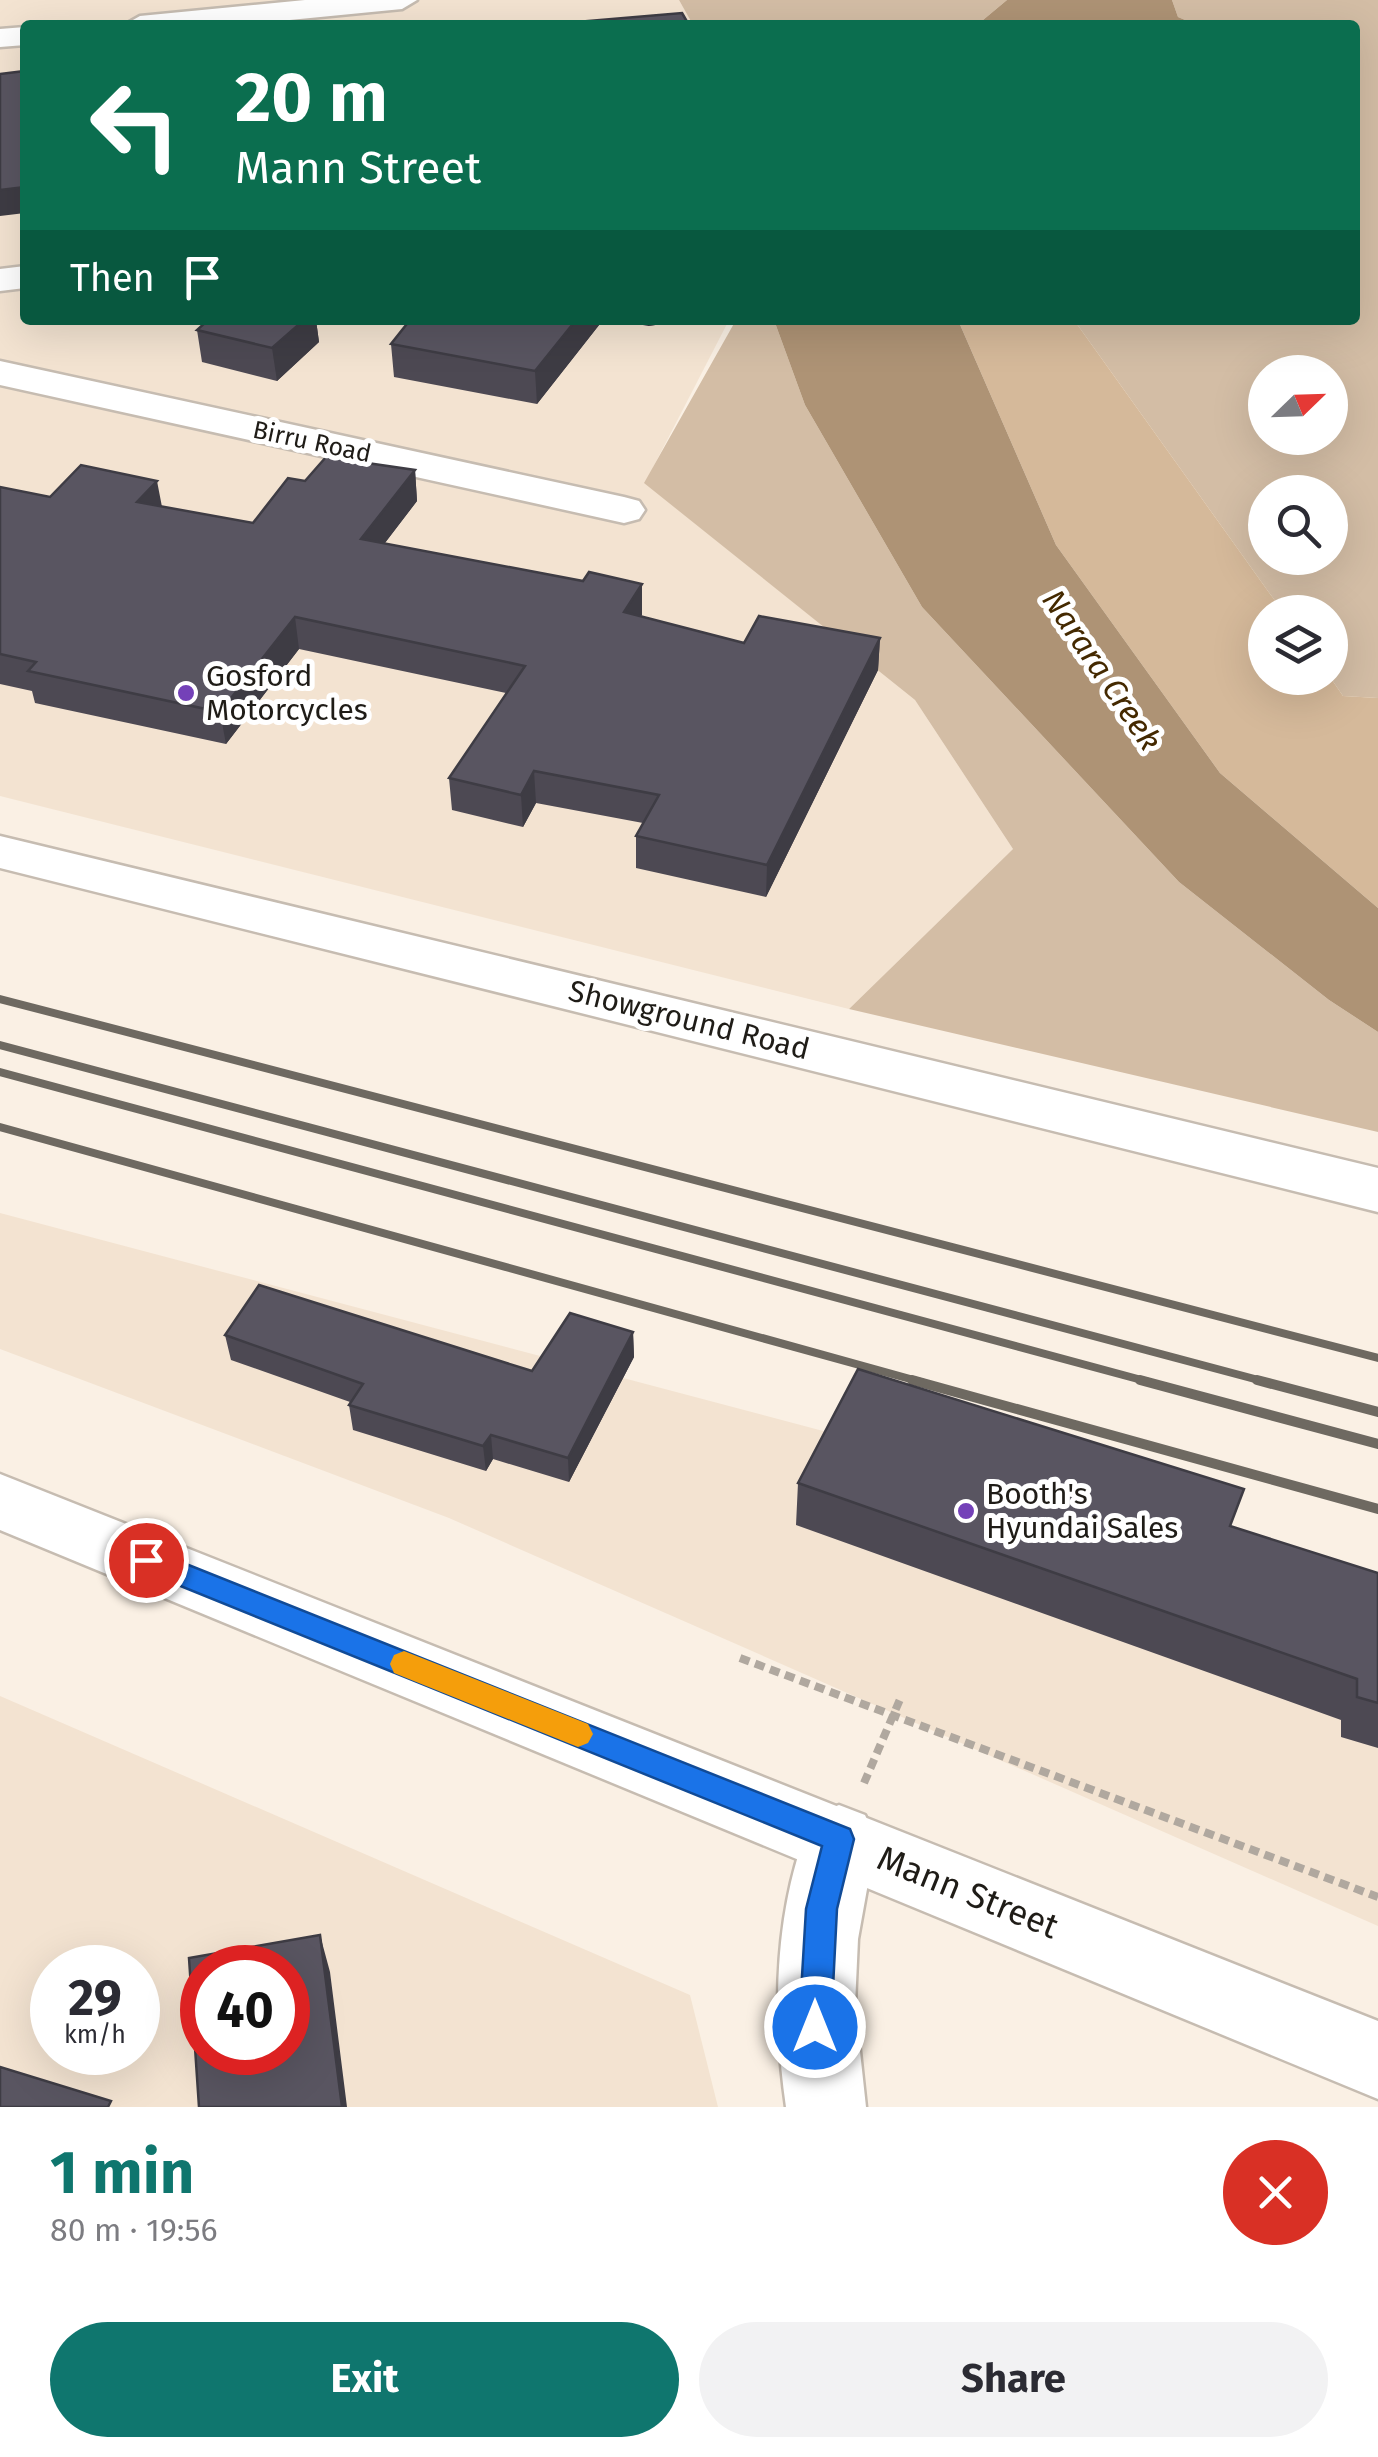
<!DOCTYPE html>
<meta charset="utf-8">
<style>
body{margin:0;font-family:"Fira Sans",sans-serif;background:#f2f2f3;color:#2b2b33;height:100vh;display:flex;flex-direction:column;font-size:38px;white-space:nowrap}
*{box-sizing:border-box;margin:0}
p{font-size:32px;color:#7c7c81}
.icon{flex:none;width:55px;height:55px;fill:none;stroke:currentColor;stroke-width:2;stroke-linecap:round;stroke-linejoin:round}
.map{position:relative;height:2107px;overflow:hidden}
.side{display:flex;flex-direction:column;background:#fff;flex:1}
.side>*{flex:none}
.banner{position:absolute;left:20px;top:20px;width:1340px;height:305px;border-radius:10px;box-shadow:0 10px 40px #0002;background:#0b6e4f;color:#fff;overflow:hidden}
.needle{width:65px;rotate:67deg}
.controls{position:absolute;left:1248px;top:355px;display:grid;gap:20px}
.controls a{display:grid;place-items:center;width:100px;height:100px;border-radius:50%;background:#fff;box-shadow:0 10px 40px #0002;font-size:50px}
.speed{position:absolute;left:30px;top:1945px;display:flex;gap:20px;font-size:50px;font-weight:700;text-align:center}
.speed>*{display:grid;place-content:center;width:130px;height:130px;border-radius:50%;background:#fff;box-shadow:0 10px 40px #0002;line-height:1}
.speed small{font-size:25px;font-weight:400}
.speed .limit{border:15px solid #d22;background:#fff;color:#111}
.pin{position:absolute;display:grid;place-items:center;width:85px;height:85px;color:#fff;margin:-42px;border:5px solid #fff;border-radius:50%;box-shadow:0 2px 10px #0007}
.me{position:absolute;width:110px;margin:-55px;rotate:0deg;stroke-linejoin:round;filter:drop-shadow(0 0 8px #0008)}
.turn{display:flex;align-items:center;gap:35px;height:210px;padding:0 50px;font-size:45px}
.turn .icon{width:130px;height:130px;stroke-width:2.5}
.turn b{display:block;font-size:70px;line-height:85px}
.then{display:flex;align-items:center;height:95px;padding:0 50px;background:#0003;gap:20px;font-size:38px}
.round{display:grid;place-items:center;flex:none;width:105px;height:105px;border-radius:52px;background:#f2f2f3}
.overview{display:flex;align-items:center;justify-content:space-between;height:170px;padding:0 50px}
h1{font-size:60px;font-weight:700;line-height:75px;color:#0f766e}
.primary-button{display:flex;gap:20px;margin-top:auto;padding:20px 50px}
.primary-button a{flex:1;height:115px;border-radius:60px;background:#0f766e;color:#fff;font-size:40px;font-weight:700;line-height:115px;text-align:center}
.primary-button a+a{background:#f2f2f3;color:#2b2b33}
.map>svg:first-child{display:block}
</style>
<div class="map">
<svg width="1378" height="2107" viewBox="0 0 1378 2107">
<rect width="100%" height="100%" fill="#faf0e4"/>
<path fill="#f3e3d1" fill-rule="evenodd" d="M0,0H679L693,25H25V320H729L645,483L915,700L1013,849L849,1009L0,796Z
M0,1213L1378,1578V1926L449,1518L0,1349Z
M0,1696L690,1995L718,2107H0ZM52,1968H138V2052H52ZM202,1968H288V2052H202Z"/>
<path fill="#d3bda5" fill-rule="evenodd" d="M679,0H1007L977,25H693Z
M1172,0H1378V698L1343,696L1330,677V612H1283L1074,320H1355V25H1197L1178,17ZM1265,372H1330V438H1265ZM1265,492H1330V558H1265Z
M736,320H774L805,405L922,607L1179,882L1329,1000L1378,1032V1132L849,1009L1013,849L915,700L644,483Z"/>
<path fill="#d5b99a" d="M958,320H1074L1283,612H1265V678L1330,677L1343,696L1378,698V908L1220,773L1056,545Z"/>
<path fill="#ae9375" d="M1007,0H1172L1178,17L1197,25H977Z
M774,320H958L1056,545L1220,773L1378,908V1032L1329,1000L1179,882L922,607L805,405Z"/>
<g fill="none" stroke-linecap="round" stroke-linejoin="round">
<defs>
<path id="street" d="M305,0H417L402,9L238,25H124L140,16Z
M25,27V45L0,47V29Z
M25,266V288L0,291V269Z
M0,361L624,497L639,501L645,510L639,519L624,523L0,385Z"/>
<path id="secondary" d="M0,836L1378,1168V1212L0,868Z
M839,1805L865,1815L876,1839L858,1939L855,2005L866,2107H786C772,2011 774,1905 813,1815Z"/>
<path id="primary" d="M0,1474L1378,2021V2099L0,1530Z"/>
</defs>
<use href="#street" stroke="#c6bcb1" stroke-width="5"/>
<use href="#secondary" stroke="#c6bcb1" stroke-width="5"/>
<use href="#primary" stroke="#c6bcb1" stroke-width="5"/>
<path stroke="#b0a89f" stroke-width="8" stroke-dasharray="10 6" stroke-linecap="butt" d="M740,1658L1378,1897
M864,1783L901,1697"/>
<use href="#street" fill="#fff" fill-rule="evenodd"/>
<use href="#secondary" fill="#fff" fill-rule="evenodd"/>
<use href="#primary" fill="#fff" fill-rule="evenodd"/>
<path stroke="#6e6961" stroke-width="8" d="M0,999L1378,1358
M0,1045L1266,1382
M0,1072L1149,1382
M0,1127L921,1382"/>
<path stroke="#6e6961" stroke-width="10" d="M912,1380L1378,1509
M1140,1380L1378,1444
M1257,1380L1378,1412"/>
</g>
<path fill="#4d4953" d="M208,320H316L319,342L277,381L202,362L197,330Z
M603,320L537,404L394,377L391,344Z
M617,320H692L648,326Z
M415,470L417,501L385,543L583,581L642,584L641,616L744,643L880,638L878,670L766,897L636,868V836L643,823L536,803L523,827L452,810L449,778L506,693L299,649L226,744L35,703L32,691L0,684V487L50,497L162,507L253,523L305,481Z
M633,1332L634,1357L569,1482L493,1459L486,1471L353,1430L349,1405L350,1402L231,1360L225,1335L532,1371Z
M798,1483L1233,1527L1378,1573V1748L1341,1737V1720L796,1525Z"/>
<path fill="#3e3c44" d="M25,187V213L0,216V190Z
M304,320H316L319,342L277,381L272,348Z
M576,320H603L537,404L535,371Z
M648,320H692L648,326Z
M415,470L417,501L364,570L361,539Z
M157,481L163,512L137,502Z
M642,584V615L625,643L624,612Z
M295,617L299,649L226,744L220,712Z
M880,638L878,670L766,897L767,865Z
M534,771L536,803L523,827L521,795Z
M633,1332L634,1357L569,1482L568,1458Z
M491,1435L493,1459L486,1471L483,1446Z
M320,1935L330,1972L347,2107H342Z"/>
<path fill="#595561" stroke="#3e3c44" stroke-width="2.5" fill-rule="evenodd" d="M682,13L689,25H541Z
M25,71V187L0,190V74Z
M208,320H304L272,348L197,330Z
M410,320H576L535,371L391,344Z
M326,457L415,470L361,539L583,581L589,572L642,584L624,612L744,643L759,616L880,638L767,865L636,836L659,795L534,771L521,795L449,778L525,666L295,617L220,712L28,671L36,662L0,654V487L50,497L81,465L157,481L137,502L253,523L288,478L305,481Z
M259,1285L532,1371L570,1313L633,1332L568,1458L491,1435L483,1446L349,1405L363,1384L225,1335Z
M858,1369L1244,1489L1230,1526L1378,1573V1703L1357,1697V1679L798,1483Z
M320,1935L342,2107H199L189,1958ZM202,1968H288V2052H202Z
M0,2067L111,2101L108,2107H0Z"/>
<path fill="#1a73e8" stroke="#114b97" stroke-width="2.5" d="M146,1548L850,1829L854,1839L837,1909L831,2027L826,2038L815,2043L804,2038L799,2027L806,1909L822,1846L136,1568L132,1560L136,1551Z"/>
<path fill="#f59e0b" d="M404,1651L588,1724L593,1734L588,1743L578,1747L394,1673L390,1664L394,1655Z"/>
<g fill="#7441b8" stroke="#fff" stroke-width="4">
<circle cx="186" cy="693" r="10"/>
<circle cx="966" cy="1511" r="10"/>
</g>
<g text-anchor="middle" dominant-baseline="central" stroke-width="10" stroke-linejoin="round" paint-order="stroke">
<g font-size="25" fill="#1f1c17" stroke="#fff">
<text transform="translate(312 442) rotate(12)">Birru Road</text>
</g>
<g font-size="30" fill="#1f1c17" stroke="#fff" text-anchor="start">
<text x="206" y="676">Gosford<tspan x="206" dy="34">Motorcycles</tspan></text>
<text x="986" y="1494">Booth's<tspan x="986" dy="34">Hyundai Sales</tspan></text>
</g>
<g font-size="30" fill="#1f1c17" stroke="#fff">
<text transform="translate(689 1020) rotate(14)">Showground Road</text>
</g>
<g font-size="32" font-style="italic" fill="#442900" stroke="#fff">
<text transform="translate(1102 670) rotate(56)">Narara Creek</text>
</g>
<g font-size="35" fill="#1f1c17" stroke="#fff">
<text transform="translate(968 1892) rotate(22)">Mann Street</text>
</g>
</g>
</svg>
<div class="controls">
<a><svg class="needle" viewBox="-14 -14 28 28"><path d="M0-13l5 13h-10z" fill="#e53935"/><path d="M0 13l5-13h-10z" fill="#7c7c81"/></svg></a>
<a><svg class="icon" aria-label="search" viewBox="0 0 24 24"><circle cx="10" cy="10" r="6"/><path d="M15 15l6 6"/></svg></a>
<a><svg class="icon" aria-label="layers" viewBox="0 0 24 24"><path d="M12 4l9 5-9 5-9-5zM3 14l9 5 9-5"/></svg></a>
</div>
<div class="speed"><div>29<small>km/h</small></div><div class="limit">40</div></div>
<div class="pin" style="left:146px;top:1560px;background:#d93025"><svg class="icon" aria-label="arrive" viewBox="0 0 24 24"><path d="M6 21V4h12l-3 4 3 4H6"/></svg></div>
<svg class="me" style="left:815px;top:2027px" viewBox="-20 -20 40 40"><circle r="17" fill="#1a73e8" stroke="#fff" stroke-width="3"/><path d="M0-11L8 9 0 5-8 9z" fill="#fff"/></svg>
<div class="banner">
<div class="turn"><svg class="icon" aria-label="left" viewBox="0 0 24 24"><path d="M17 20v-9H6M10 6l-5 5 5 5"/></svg><div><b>20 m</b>Mann Street</div></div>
<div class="then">Then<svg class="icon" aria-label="arrive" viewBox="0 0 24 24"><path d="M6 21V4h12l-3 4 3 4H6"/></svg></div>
</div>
</div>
<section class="side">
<div class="overview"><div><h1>1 min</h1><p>80 m · 19:56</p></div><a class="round" style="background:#d93025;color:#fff"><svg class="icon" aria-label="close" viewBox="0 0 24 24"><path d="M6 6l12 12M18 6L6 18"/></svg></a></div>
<div class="primary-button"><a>Exit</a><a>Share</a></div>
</section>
